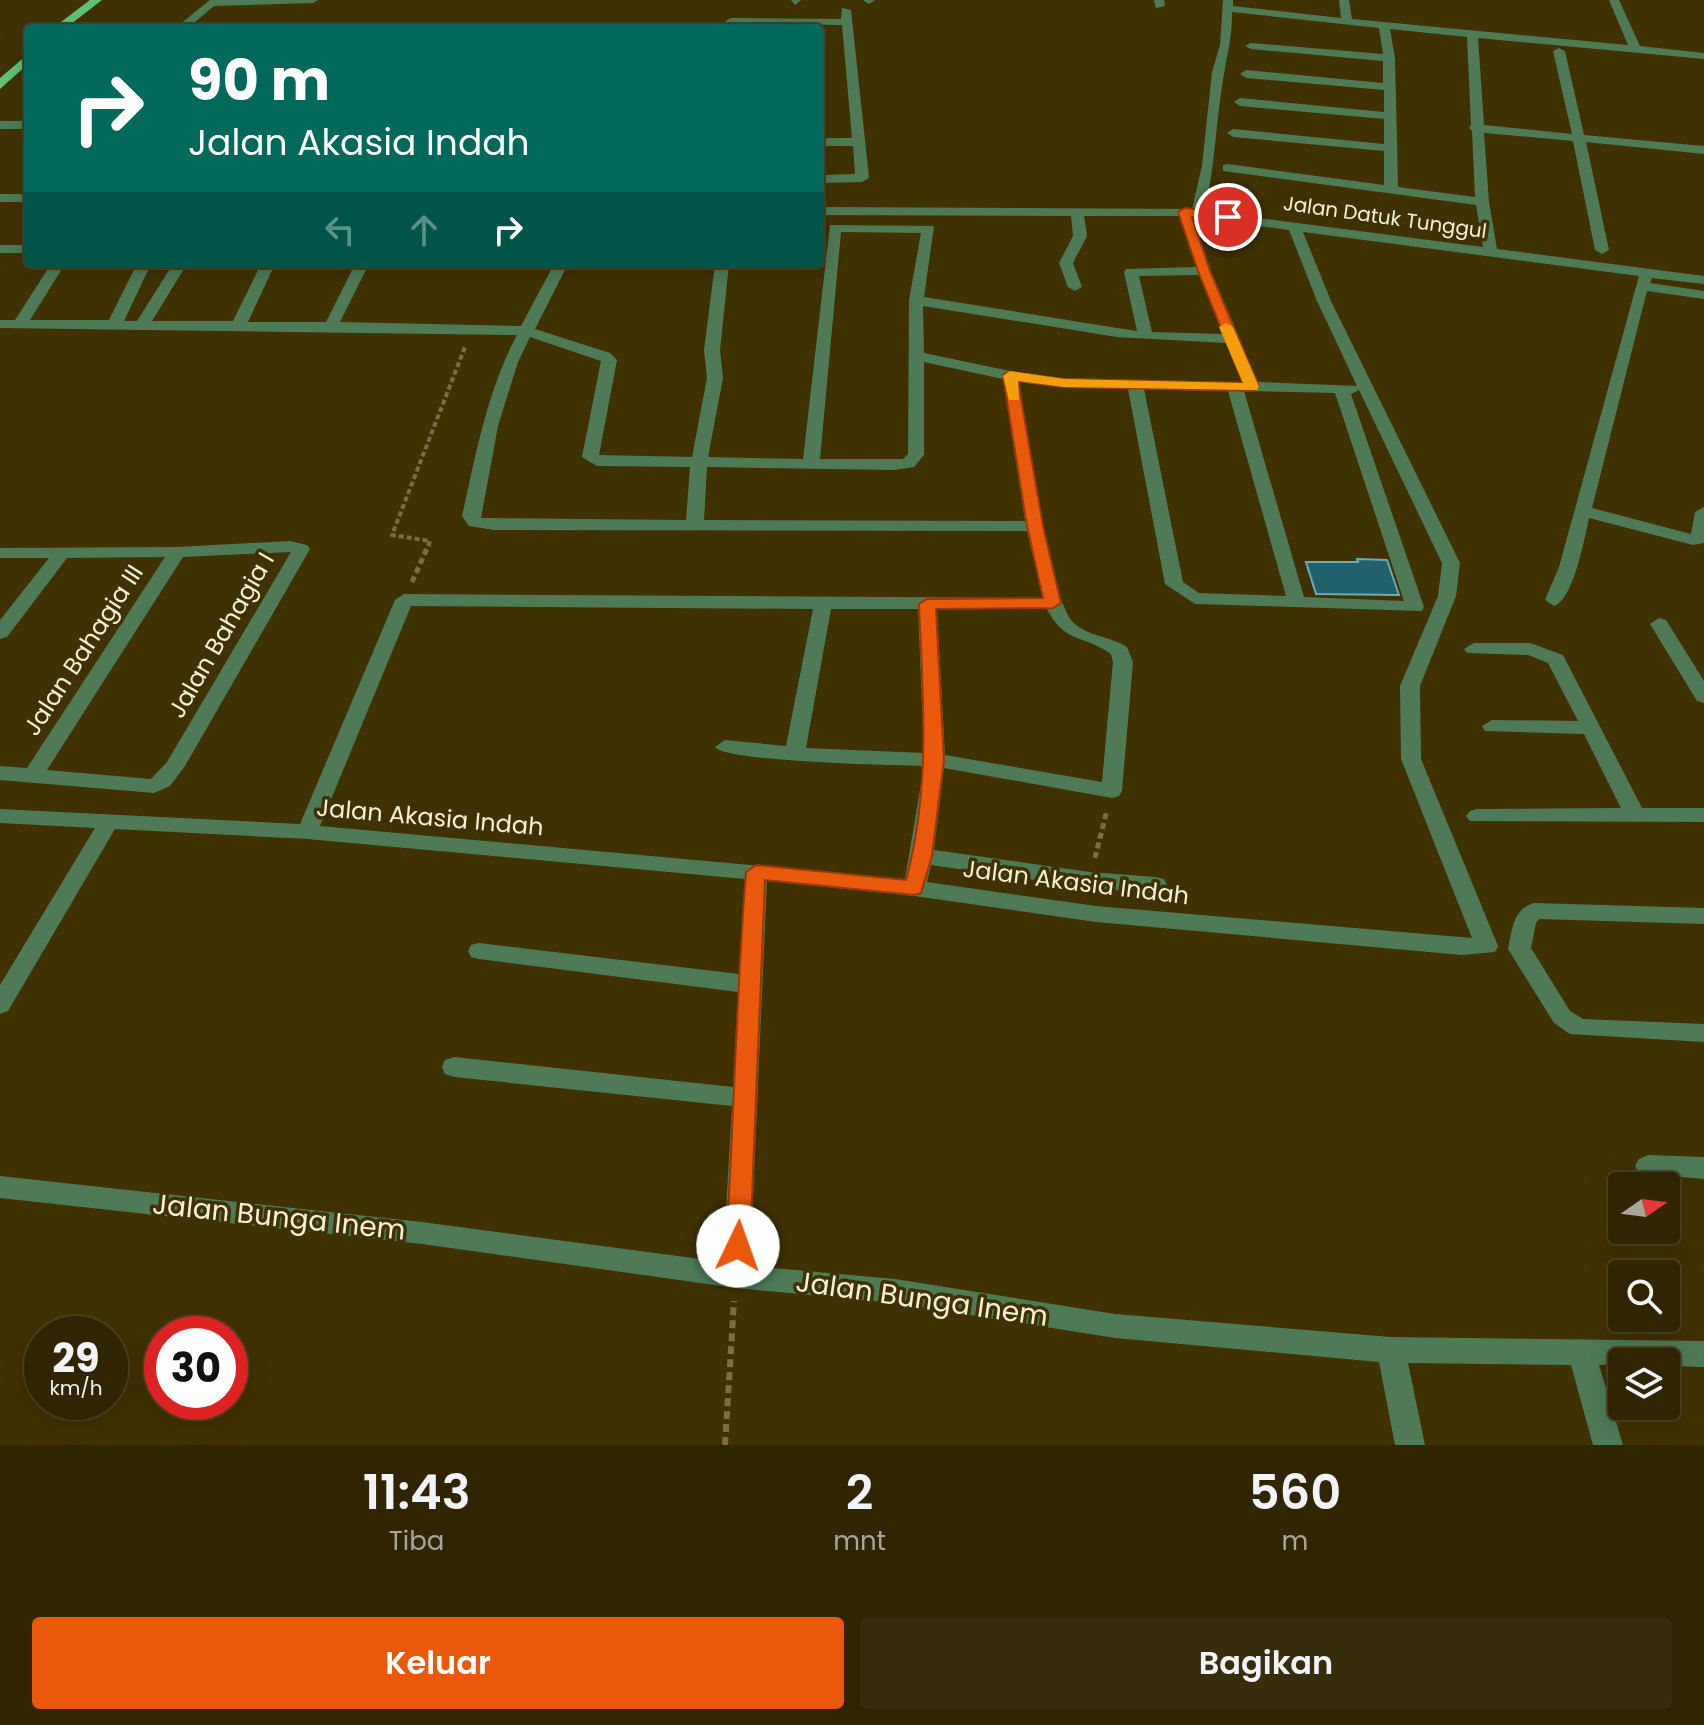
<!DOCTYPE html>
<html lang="id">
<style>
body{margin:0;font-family:Poppins,sans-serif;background:#382d0a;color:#f1f3f6;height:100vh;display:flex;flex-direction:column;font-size:30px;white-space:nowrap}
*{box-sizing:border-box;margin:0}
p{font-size:26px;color:#a8a599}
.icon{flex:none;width:44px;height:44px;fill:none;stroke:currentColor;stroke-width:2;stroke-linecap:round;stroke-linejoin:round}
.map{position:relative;height:1445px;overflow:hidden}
.side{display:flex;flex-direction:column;background:#302500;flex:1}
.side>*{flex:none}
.banner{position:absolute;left:24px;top:24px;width:800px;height:244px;border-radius:8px;box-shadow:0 4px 20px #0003,0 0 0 2px #4b4222;background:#00695c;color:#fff;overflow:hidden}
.needle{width:52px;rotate:76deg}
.buttons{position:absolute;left:1608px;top:1172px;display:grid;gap:16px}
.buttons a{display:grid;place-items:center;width:72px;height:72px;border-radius:8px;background:#302500;box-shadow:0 4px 20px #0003,0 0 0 2px #4b4222;font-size:40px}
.speed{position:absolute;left:24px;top:1316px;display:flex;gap:16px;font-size:40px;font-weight:700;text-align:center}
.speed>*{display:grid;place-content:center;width:104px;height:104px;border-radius:50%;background:#302500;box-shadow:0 4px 20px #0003,0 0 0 2px #4b4222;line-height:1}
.speed small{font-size:20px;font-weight:400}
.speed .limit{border:12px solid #d22;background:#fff;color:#111}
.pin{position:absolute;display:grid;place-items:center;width:68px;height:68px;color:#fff;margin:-34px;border:4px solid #fff;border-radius:50%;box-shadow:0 2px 8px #0007}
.me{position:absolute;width:88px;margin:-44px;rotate:3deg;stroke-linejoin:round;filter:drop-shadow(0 0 6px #0008)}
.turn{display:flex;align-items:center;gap:28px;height:168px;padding:0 32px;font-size:36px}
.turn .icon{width:104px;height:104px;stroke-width:2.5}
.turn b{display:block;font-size:56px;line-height:68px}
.lanes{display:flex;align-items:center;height:76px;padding:0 32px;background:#0003;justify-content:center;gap:40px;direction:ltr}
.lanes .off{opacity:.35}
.eta{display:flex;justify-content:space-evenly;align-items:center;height:136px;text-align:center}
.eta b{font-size:48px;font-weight:600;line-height:56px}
.cta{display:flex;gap:16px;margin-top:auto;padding:16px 32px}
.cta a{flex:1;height:92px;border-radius:8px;background:#ea580c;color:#fff;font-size:32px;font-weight:600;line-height:92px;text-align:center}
.cta a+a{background:#382d0a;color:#f1f3f6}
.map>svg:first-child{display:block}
</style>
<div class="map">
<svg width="1704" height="1445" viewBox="0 0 1704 1445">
<rect width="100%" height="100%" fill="#403100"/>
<path fill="#20616b" stroke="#6dabb6" stroke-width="2" d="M1357,559L1387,560L1399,595L1316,594L1306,562H1358Z"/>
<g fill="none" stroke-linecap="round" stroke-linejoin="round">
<path stroke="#7b6e46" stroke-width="4" stroke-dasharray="5 3" stroke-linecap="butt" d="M428,546L430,541L392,535L465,347"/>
<path stroke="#7b6e46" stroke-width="5" stroke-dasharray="6 4" stroke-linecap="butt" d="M412,582L429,544
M1095,858L1107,810"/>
<path stroke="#7b6e46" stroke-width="6" stroke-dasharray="8 5" stroke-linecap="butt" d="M725,1445L734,1301"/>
<path fill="#4e7b56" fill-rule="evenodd" d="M210,0H318L313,3L214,6L188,28H175Z
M791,0H801L795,5Z
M875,0L869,4L864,1V0Z
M1154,0H1164L1165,6L1156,8Z
M1223,0H1233V6L1341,18L1339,0H1349L1352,19L1628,45L1609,0H1619L1640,46L1704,53V59L1478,38L1484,125L1572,134L1553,51L1559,48L1565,51L1584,135L1704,146V154L1586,142L1609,250L1602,254L1595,250L1573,141L1484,133L1489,202L1497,249L1704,276V284L1652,278L1650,283L1704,291V299L1647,291L1592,508L1691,534L1695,512L1704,507V543L1693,545L1589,518C1585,537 1573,601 1554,606L1545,600L1559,567L1639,276L1303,232L1331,301L1460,563L1456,596L1420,686L1421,759L1498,946L1495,952L1462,955L1096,922L914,896L767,881L750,1266L895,1279L1115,1314L1391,1337L1704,1341V1367L1666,1366V1362L1599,1365L1623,1445H1593L1571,1365L1408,1363L1425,1445H1395L1379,1362L1115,1338L895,1303L736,1288L422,1244L0,1198V1176L422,1222L723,1262L732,1106L454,1077L445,1074L442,1067L445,1060L454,1057L733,1087L738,992L479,959L471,957L468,951L471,945L479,943L739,974L745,879L307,839L115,829L8,1011L0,1014V985L95,828L0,823V809L300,824L395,600L404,594L1043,598L1027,531L494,530L469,526L462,516C476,454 487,391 517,335L0,328V320H15L51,264H65L30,320H109L137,264H151L124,321H137L173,264H187L152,321H233L261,264H275L248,322H326L355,264H369L340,322L521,326L554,264H568L535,329L610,353L617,360L599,455L692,457L707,378L704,350L715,264H729L720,350L723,378L708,457L803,459L830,225L934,226L924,297L1117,328L1137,331L1124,272L1126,269L1196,267L1180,216H1084L1087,236L1073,263L1082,287L1075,291L1068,287L1059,263L1073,236L1071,216L820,215V207L1192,209L1202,166L1212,72L1220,45ZM1232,12L1379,28L1383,54L1251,43L1245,46L1251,49L1383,61V83L1246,70L1240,74L1246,78L1384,90V112L1240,98L1234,102L1240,106L1384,119V144L1233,129L1227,133L1233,137L1384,151V185L1228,164L1223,165V171L1476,205L1483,247L1205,211C1215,165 1216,119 1224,74C1228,50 1232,38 1232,12ZM1390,29L1467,37L1471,125L1469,128L1472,131L1475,197L1398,187L1395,58ZM1193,217L1289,230L1317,301L1357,386L1258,382L1211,271ZM841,232L921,233L909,300L908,454L903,459H820ZM1199,275L1223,334L1152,332L1139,276ZM923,306L1117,337L1226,343L1242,382L1064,378L1010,371L924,353ZM530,337L601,361L582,457L597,466L690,467L686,520L481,518L498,426L518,362ZM924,362L1003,379L1025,521L704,520L707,467L894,470L914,467L924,455ZM1019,382L1064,388L1128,389L1165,584L1195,604L1422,611L1424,607L1351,394L1359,390L1442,563L1438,596L1400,686L1401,759L1472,938L1096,906L927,882L931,865L1090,888L1156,893L1164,891L1167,885L1164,879L1156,877L1090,872L934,850L944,768L1112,798L1119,796L1122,791L1133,662L1127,647C1110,636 1085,636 1072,621C1047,590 1027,429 1019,382ZM1144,389L1228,391L1286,596L1199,593L1183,582ZM1244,391L1335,393L1404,601L1304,597ZM411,606L813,609L786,746L725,740L715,747C726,762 894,765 924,766L905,879L320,826ZM831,609H918L924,753L806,748ZM937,609H1047C1065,644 1083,634 1111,654L1113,662L1102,782L945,755Z
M842,8L851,10L869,178L862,182L820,183V175L855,174L853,146H820V138H852L842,25L731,24L725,21L731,18L841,19Z
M0,121H28V129H0Z
M0,194H28V202H0Z
M0,245H28V253H0Z
M290,541L307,545L310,549L185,766L170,786L154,793L0,780V766L27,768L165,557L67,558L7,637L0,639V620L49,558H0V548L177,547ZM291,552L167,762L151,779L47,770L183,557Z
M1659,618L1666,620L1704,681V703L1697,701L1650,624Z
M1474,643H1530L1563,655L1642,808H1704V822L1470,821L1466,816L1470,811L1477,809L1621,808L1584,734L1485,731L1482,726L1492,720L1578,721L1548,663L1528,655L1467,653L1464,649Z
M1534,903L1704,908V924L1539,919L1536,923L1531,948L1570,1011L1583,1019L1704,1024V1042L1570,1034L1554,1023L1508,949C1512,930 1513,909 1534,903Z
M1648,1155L1704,1157V1179L1639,1173L1635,1166L1639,1159Z"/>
<path fill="#60c176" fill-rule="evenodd" d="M90,0H102L66,28H53Z
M28,54V64L0,89V78Z"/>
</g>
<path fill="#ea580c" stroke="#983908" stroke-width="2" d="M1185,208L1228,213L1235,217L1228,221L1192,217L1210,271L1259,387L1252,391L1064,387L1018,381L1043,526L1061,603L1053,608L936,609L944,760L932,856L921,893L914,895L765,880L750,1246L746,1254L738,1257L729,1254L726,1246C734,1121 736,997 746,872L756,865L906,880C931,789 923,697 919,604L927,599L1043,598L1027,526L1003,376L1005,373L1064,379L1243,383L1198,271L1178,212Z"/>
<path fill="#f59e0b" d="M1226,323L1233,327L1259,387L1257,390L1064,387L1018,381L1019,400H1009L1003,376L1010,371L1064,379L1243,383L1219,327Z"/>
<g text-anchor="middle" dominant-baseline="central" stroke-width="7" stroke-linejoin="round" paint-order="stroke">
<g font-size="20" fill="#f8efd7" stroke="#403100">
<text transform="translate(1385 217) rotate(8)">Jalan Datuk Tunggul</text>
</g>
<g font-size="24" fill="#f8efd7" stroke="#403100">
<text transform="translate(221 635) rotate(-60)">Jalan Bahagia I</text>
<text transform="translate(83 650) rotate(-57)">Jalan Bahagia III</text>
<text transform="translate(430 817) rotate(5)">Jalan Akasia Indah</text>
<text transform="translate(1076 882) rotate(7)">Jalan Akasia Indah</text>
</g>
<g font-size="28" fill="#f8efd7" stroke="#403100">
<text transform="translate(279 1217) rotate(6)">Jalan Bunga Inem</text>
<text transform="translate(922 1299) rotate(8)">Jalan Bunga Inem</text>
</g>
</g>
</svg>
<div class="buttons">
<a><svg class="needle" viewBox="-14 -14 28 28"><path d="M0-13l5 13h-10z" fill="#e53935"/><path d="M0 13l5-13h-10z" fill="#a8a599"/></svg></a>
<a><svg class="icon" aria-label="search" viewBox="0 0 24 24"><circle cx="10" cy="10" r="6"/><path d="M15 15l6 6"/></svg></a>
<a><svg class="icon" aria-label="layers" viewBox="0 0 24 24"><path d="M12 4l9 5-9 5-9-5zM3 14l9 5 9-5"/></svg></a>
</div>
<div class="speed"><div>29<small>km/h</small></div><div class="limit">30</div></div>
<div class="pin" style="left:1228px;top:217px;background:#d93025"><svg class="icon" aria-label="arrive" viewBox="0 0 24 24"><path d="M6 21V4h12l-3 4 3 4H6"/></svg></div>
<svg class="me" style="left:738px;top:1246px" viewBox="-20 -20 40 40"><circle r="19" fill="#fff"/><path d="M0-13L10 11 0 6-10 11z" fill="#ea580c"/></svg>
<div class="banner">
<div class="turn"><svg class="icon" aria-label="right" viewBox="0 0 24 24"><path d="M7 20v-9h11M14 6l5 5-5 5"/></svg><div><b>90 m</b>Jalan Akasia Indah</div></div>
<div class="lanes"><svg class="icon off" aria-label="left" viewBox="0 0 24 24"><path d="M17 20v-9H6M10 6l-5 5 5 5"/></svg><svg class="icon off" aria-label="ahead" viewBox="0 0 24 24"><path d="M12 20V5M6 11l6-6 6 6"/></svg><svg class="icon" aria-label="right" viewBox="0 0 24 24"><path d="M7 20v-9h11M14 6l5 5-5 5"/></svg></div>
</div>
</div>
<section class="side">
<div class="eta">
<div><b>11:43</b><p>Tiba</p></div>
<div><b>2</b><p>mnt</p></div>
<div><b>560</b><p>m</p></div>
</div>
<div class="cta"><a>Keluar</a><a>Bagikan</a></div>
</section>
